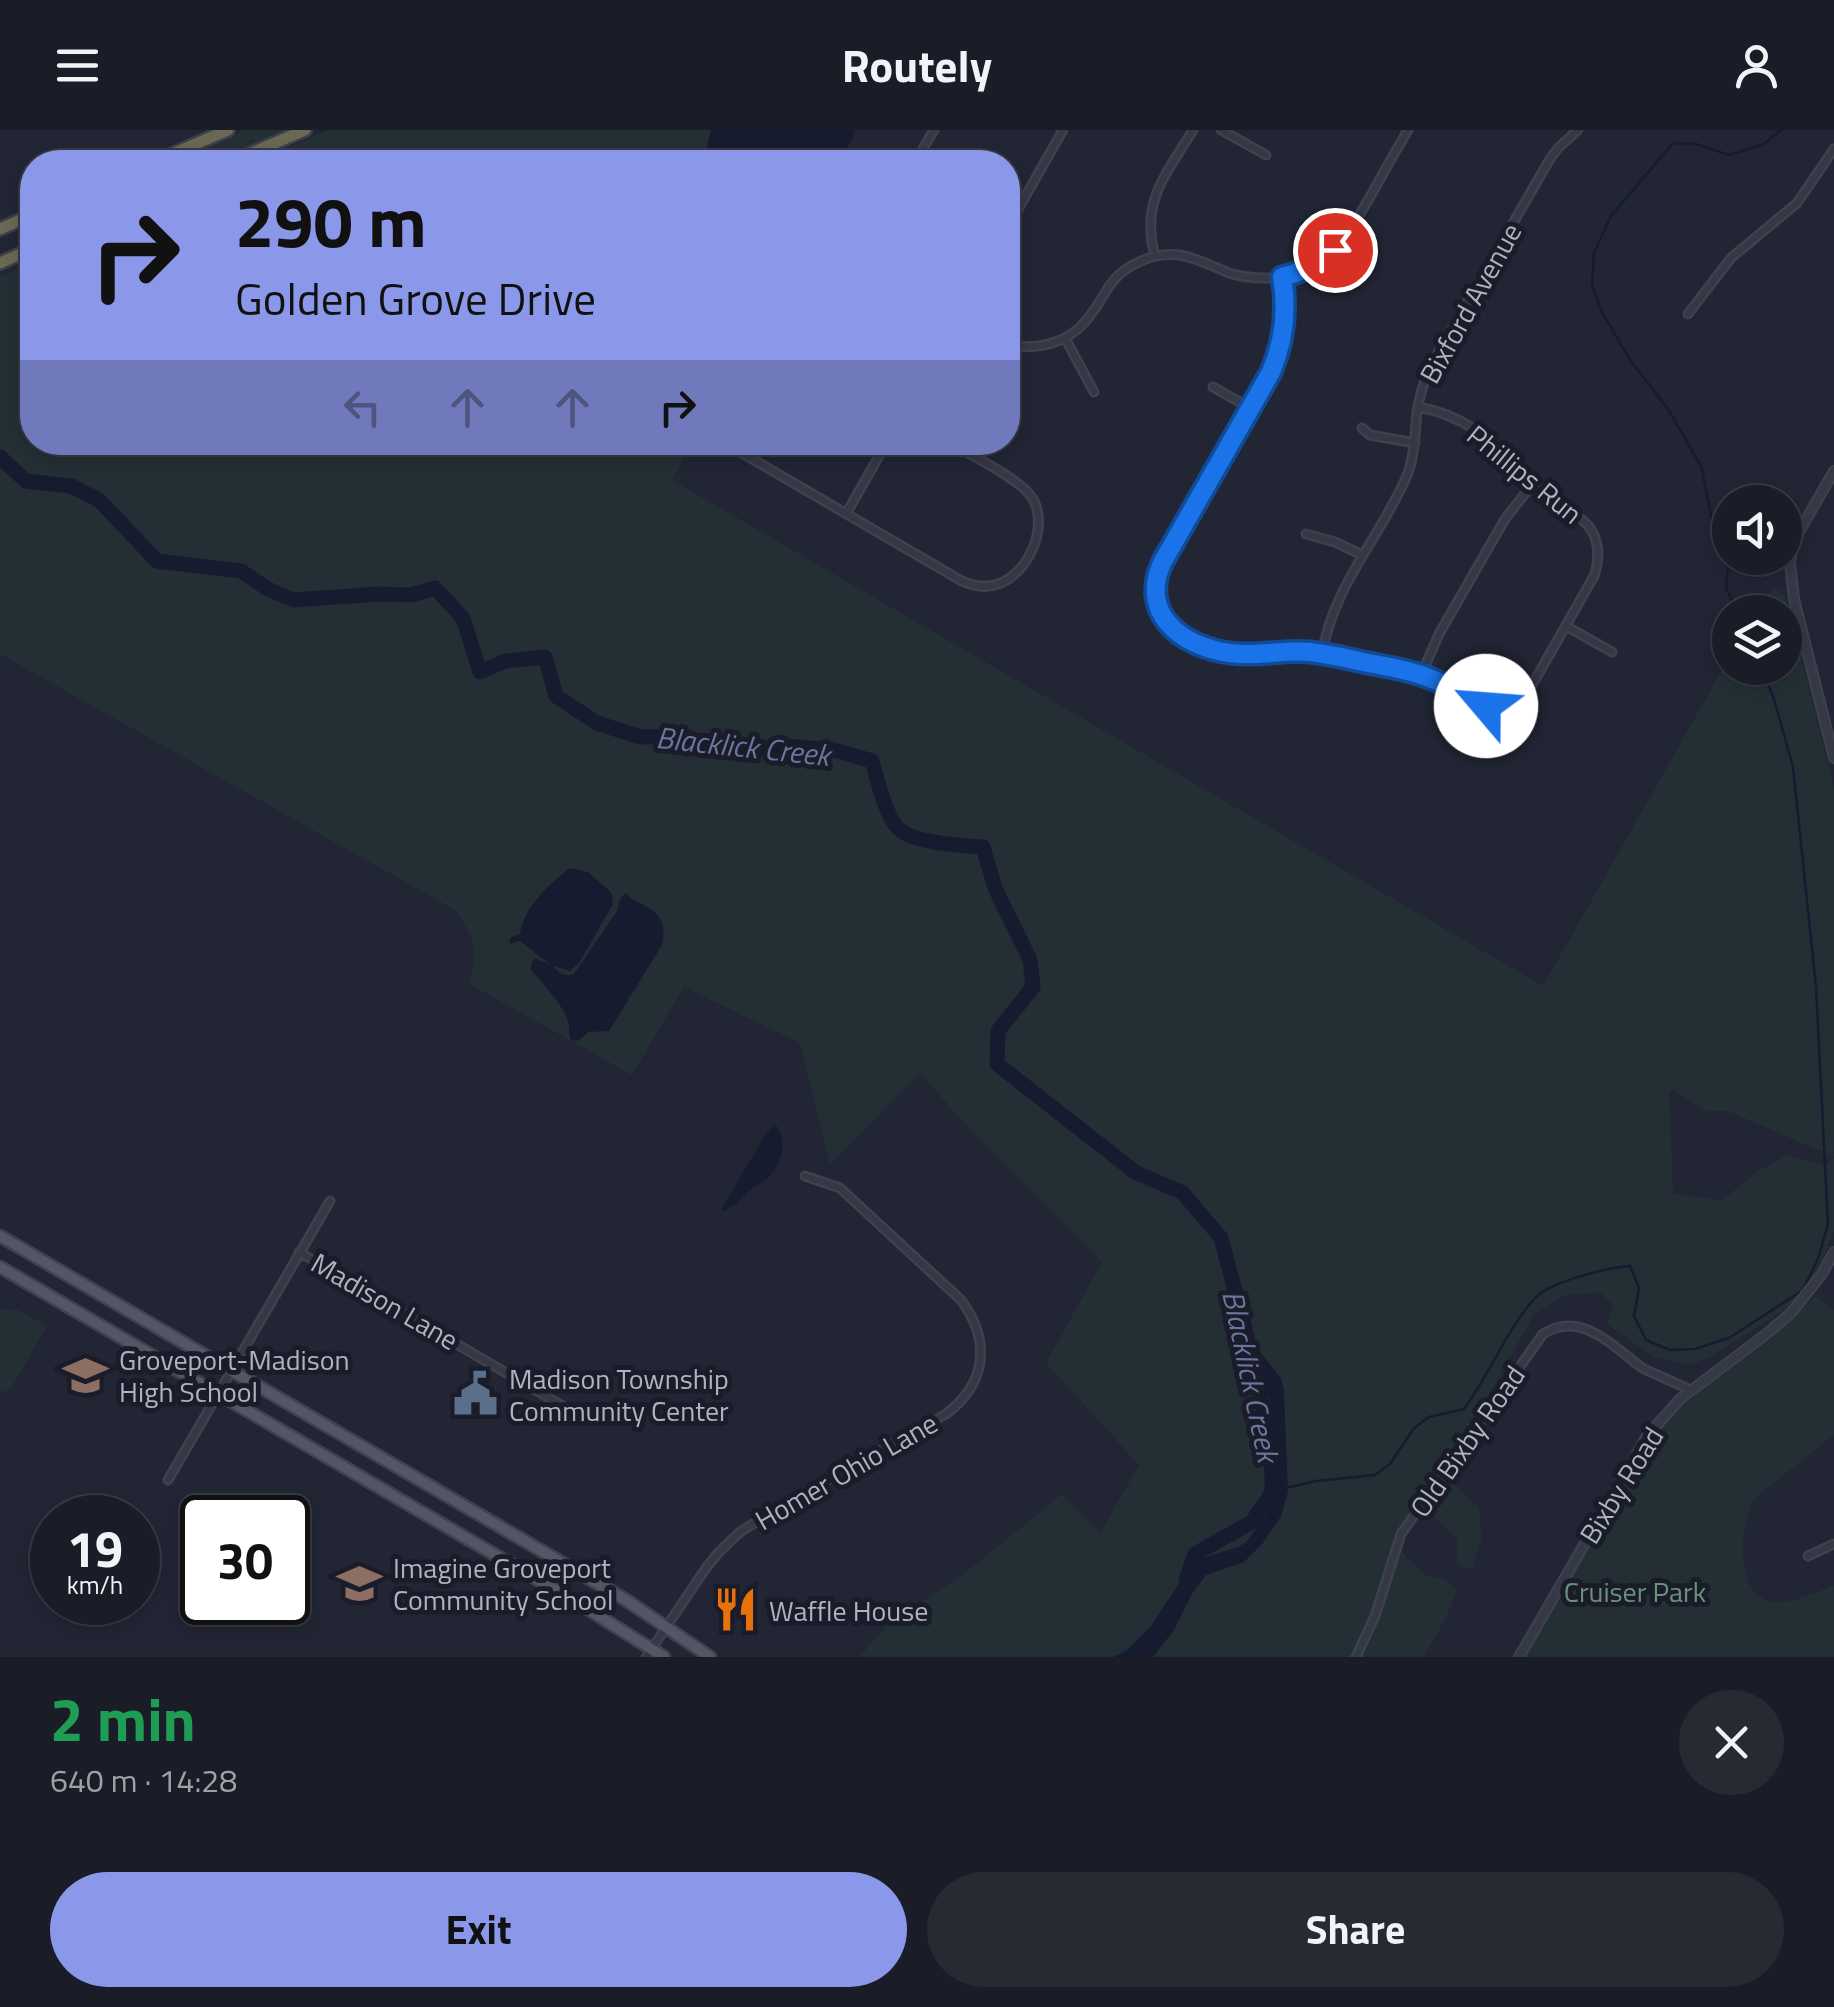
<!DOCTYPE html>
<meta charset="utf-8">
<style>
body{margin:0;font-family:"Titillium Web",sans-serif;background:#272933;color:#f1f3f6;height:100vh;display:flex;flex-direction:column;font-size:38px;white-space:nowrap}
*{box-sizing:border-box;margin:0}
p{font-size:32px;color:#9fa1a7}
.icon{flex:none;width:55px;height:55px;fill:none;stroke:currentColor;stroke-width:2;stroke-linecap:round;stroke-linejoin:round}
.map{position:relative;height:1527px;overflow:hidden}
.sheet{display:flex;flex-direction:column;background:#1a1c27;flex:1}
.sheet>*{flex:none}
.hud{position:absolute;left:20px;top:20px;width:1000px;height:305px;border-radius:40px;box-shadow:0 5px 15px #0003,0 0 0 2px #383a44;background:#8b98ea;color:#111;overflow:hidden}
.buttons{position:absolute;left:1712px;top:355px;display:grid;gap:20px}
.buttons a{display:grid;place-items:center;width:90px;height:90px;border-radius:50%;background:#1a1c27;box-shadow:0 5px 15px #0003,0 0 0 2px #383a44;font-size:50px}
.speed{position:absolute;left:30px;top:1365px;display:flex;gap:20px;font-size:50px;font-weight:700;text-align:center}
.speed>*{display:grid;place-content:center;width:130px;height:130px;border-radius:50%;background:#1a1c27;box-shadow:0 5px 15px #0003,0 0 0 2px #383a44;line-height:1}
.speed small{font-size:25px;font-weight:400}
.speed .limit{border:5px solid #111;border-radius:15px;background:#fff;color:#111}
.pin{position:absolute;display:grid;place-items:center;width:85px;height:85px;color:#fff;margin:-42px;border:5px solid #fff;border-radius:50%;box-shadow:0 2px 10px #0007}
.me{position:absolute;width:110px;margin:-55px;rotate:297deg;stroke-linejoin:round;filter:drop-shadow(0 0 8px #0008)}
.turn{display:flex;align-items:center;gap:35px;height:210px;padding:0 50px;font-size:45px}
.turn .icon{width:130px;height:130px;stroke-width:2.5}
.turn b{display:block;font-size:70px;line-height:85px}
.lanes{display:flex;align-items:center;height:95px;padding:0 50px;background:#0003;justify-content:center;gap:50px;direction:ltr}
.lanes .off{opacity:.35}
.round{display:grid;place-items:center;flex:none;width:105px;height:105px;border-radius:52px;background:#272933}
.summary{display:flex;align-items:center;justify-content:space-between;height:170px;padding:0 50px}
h1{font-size:60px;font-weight:700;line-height:75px;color:#1e9e55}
.action{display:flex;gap:20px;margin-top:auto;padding:20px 50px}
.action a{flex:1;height:115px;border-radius:60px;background:#8b98ea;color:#111;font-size:40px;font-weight:700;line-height:115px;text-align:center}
.action a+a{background:#272933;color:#f1f3f6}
header{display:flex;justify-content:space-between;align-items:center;height:130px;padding:0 50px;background:#1a1c27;font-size:45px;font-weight:700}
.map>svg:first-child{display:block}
</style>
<header><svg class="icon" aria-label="menu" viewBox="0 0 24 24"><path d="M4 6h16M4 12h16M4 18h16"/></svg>Routely<svg class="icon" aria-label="person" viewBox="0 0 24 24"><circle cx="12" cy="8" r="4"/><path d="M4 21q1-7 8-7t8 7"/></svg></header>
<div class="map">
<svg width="1834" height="1527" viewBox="0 0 1834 1527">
<rect width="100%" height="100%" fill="#222534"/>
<path fill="#242f35" d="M244,0H290L216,32H170Z
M328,0H711L704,32H255Z
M32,132V312L693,313L672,350L1543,856L1730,526V538H1785V482H1754L1764,465L1776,459L1786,466L1834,658V1027L1728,981H1706L1672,959L1669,962L1673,1064L1722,1070L1758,1041L1787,1025L1826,1036L1834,1027V1100L1815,1150L1788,1178L1710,1227L1690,1235L1654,1227L1607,1194L1613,1175L1600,1162L1566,1165L1535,1183L1484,1273L1437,1340L1479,1377L1482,1408L1472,1439L1457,1434V1409L1435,1388L1418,1375L1392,1409L1408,1429L1427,1446L1445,1449L1457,1460L1446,1488L1424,1527H859L892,1491L965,1443L1062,1364L1100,1403L1139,1335L1046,1233L1102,1132L965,994L920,943L830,1034L800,913L684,857L632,945L469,854C479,823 474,806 455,780L0,524V147Z
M1815,1166L1834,1180V1305C1815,1320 1797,1335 1778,1350C1770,1356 1760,1362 1754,1370C1739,1395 1734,1468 1774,1472C1790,1474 1819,1462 1834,1455V1527H1519L1609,1370L1615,1372L1640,1329L1662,1294L1700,1261L1769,1210Z
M0,1179L19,1180L47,1196L10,1260L2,1262L0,1261Z"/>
<path fill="#171b30" d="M711,0H854V5L839,32H704Z
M570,738L588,742L612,763L613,774L579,833L570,841L553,836C559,843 564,847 574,844L617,781L619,771L625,763C645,781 670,777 662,815L609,901L588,902C581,908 581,912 571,910C568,902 570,894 566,886C558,869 543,854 531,840V834L535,828L551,835L520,811L510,814V808L520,804C523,778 550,753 570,738Z
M775,994C788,1009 782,1033 769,1047C763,1053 755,1056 749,1061C740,1069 735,1077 723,1081L722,1078L766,1004Z
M1249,1190L1255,1216L1281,1248L1284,1261L1288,1362L1281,1386L1263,1413L1244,1432L1206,1445L1192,1464L1174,1500L1153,1527H1113L1127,1520L1151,1496L1194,1431L1238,1417L1246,1412L1268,1383V1371L1262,1370L1271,1317V1278L1269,1268L1231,1198Z"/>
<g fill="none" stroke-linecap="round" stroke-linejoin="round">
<path stroke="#171b30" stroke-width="2.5" d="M1737,482L1726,457L1728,435L1711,385L1701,336L1668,279L1630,230L1602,182L1592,156L1594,123L1611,86L1673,13L1696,14L1729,25L1764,14L1781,0
M1286,1358L1316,1351L1375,1345L1390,1334L1414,1298L1429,1287L1464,1279C1490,1244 1506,1200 1535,1168C1551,1151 1607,1138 1630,1136L1639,1158L1634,1186L1646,1210L1670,1220L1695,1219L1729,1208L1803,1160L1818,1129L1828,1094L1816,857L1793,637L1774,569L1762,538"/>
<path stroke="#171b30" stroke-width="15" d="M0,327L26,351L71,356L99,370L157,431L241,441L268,459L293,470L379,464L411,465L435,458L463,488L480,542L505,531L545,527L556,566L597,593L640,607L685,606L731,622L784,616L834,620L872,631C877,648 885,685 898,698C914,714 961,715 983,717L995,758L1030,830L1033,857L998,901L997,934L1135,1042L1183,1063L1221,1108L1244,1194L1269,1307L1273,1361L1252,1392L1195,1424L1186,1450"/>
<defs>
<path id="minor" d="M1221,0L1266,25
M915,32L934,0
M1008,97L1063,0
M1155,126C1140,71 1166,45 1193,0
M1282,147C1287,176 1286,203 1276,231L1158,443C1152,467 1159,490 1180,504C1225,534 1260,519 1307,522C1335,524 1364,532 1391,538C1406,542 1421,544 1436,551C1471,566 1498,596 1531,557L1594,446C1599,431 1600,416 1592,401C1583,386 1563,379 1550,367C1504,329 1482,288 1418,277
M1688,184L1731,128L1797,73L1834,19
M1065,208L1094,262
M1008,214C1035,221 1066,214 1085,192C1107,167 1106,146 1141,131C1177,116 1197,130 1229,143C1241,147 1254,148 1267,148C1320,147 1346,109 1370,67C1382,45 1395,22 1408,0
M1213,257L1250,278
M1362,298L1370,305L1415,313
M723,312L960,450C972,456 984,459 998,454C1028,444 1049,398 1033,369C1021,349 970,325 949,312
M747,326L755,312
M846,384L887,312
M1306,404L1335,412L1362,425
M1566,496L1612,522
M1322,524C1334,453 1382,406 1408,343C1415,323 1415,302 1417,282C1419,266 1424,252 1430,237L1550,29L1558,18L1578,0
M1421,545L1439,504L1505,389L1534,352
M299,1122L573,1282
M1644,1239L1691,1260
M168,1350L330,1071
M1808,1426L1834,1414
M646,1527L706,1438L719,1422L740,1402L792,1370L946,1284C987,1253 991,1211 961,1170L840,1058L805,1046
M1356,1527L1375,1486L1401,1404L1543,1204C1581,1180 1611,1215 1641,1237"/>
<path id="tertiary" d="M1834,341L1799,402L1792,419L1790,433L1794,469L1834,628
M1519,1527L1647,1306L1680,1269L1765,1205L1791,1183L1822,1144L1834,1122"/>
<path id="primary" d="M0,1106L626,1470L710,1527
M0,1137L583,1476L664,1527"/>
<path id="motorway" d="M154,32L228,0
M231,32L305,0
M0,99L32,85
M0,133L32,119"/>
</defs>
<use href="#minor" stroke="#3e414e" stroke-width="11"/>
<use href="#tertiary" stroke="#3e414e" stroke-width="12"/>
<use href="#primary" stroke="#3e414e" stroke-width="15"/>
<use href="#motorway" stroke="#3c3f4c" stroke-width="16"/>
<use href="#minor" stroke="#353845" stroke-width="6"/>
<use href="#tertiary" stroke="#353845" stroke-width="8"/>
<use href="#primary" stroke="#535665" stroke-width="10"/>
<use href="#motorway" stroke="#6a6753" stroke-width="11"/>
</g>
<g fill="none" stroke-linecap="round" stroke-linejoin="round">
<defs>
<path id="route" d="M1335,120C1319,134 1303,142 1282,147C1288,181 1284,211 1271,242L1162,433C1137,489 1191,522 1241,524C1264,525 1287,520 1310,522C1328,524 1346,528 1363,532C1383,536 1405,539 1424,546C1446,553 1464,568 1486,576"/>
</defs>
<use href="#route" stroke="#114b97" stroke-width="25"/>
<use href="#route" stroke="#1a73e8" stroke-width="18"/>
</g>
<defs>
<symbol id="school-bare" viewBox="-9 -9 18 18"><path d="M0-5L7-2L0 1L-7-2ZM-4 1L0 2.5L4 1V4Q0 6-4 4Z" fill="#8d6e63" stroke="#1a1d29" stroke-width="2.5" paint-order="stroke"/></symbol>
<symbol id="civic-bare" viewBox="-9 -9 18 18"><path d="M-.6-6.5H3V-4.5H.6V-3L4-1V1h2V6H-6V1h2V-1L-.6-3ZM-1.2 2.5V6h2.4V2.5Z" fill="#5c6f8a" stroke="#1a1d29" stroke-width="2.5" paint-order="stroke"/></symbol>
<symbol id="restaurant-bare" viewBox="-9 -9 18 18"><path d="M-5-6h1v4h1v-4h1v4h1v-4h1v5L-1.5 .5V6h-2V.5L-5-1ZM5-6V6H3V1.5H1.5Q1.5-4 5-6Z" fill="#e8710a" stroke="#1a1d29" stroke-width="2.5" paint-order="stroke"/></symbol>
</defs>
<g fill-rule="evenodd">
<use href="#school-bare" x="54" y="1214" width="63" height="63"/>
<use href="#civic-bare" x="444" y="1232" width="63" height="63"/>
<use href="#school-bare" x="328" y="1422" width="63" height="63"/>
<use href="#restaurant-bare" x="704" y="1448" width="63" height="63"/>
</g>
<g text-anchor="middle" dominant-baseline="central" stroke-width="10" stroke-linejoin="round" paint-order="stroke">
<g font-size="28" fill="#afb2c1" stroke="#1a1d29">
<text transform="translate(1470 173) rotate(-61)">Bixford Avenue</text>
<text transform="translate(1525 344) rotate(39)">Phillips Run</text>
<text transform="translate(385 1171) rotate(30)">Madison Lane</text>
<text transform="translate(1467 1311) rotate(-55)">Old Bixby Road</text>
<text transform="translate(846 1341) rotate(-30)">Homer Ohio Lane</text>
<text transform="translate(1621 1355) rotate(-58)">Bixby Road</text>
</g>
<g font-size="28" fill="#afb2c1" stroke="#1a1d29" text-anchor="start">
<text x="119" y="1229">Groveport-Madison<tspan x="119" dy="32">High School</tspan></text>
<text x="509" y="1248">Madison Township<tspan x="509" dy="32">Community Center</tspan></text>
<text x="393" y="1437">Imagine Groveport<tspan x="393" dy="32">Community School</tspan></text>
<text x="769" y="1480">Waffle House</text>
</g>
<g font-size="28" fill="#6a8f7c" stroke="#1a1d29">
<text x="1635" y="1461">Cruiser Park</text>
</g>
<g font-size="30" font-style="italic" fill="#6c759d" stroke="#1a1d29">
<text transform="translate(743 616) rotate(6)">Blacklick Creek</text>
<text transform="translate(1251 1246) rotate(78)">Blacklick Creek</text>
</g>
</g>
</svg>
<div class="buttons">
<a><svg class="icon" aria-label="sound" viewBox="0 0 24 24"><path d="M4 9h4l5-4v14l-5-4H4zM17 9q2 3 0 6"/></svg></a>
<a><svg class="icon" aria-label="layers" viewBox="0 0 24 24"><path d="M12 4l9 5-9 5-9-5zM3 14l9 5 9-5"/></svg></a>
</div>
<div class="speed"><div>19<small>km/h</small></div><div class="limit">30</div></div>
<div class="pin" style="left:1335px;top:120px;background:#d93025"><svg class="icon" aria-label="arrive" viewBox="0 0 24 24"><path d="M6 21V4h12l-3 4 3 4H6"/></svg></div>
<svg class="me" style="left:1486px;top:576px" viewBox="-20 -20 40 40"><circle r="19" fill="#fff"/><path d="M0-13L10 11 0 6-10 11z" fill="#1a73e8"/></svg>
<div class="hud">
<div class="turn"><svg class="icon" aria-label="right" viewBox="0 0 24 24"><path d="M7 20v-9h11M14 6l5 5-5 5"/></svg><div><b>290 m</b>Golden Grove Drive</div></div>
<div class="lanes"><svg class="icon off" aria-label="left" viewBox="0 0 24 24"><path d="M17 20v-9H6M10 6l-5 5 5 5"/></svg><svg class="icon off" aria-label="ahead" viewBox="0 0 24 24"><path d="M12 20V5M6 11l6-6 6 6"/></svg><svg class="icon off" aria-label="ahead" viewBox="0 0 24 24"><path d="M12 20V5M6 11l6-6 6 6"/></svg><svg class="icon" aria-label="right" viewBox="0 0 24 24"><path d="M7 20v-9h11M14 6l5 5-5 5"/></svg></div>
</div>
</div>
<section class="sheet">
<div class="summary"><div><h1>2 min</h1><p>640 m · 14:28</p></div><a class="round"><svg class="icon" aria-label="close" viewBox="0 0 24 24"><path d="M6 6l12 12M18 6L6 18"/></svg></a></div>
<div class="action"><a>Exit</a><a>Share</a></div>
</section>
